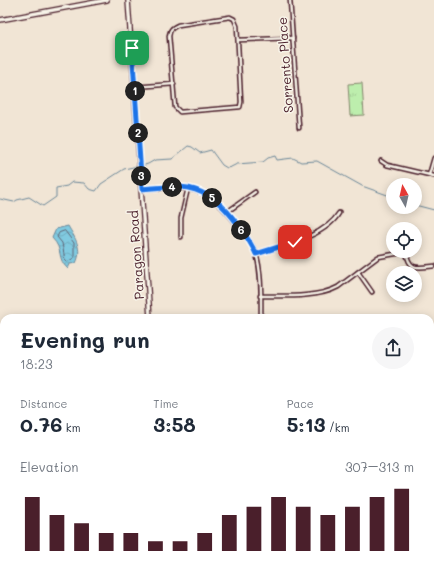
<!DOCTYPE html>
<meta charset="utf-8">
<style>
body{margin:0;font-family:Mali,sans-serif;background:#f6f6f7;color:#1f2937;height:100vh;display:flex;flex-direction:column;font-size:15px;white-space:nowrap}
*{box-sizing:border-box;margin:0}
p{font-size:13px;color:#747a83}
.icon{flex:none;width:22px;height:22px;fill:none;stroke:currentColor;stroke-width:2;stroke-linecap:round;stroke-linejoin:round}
.map{position:relative;flex:1;overflow:hidden}
.side{position:absolute;left:0px;top:314px;width:434px;height:256px;display:flex;flex-direction:column;background:#fff;border-radius:12px 12px 0 0;box-shadow:0 2px 10px #0003}
.side>*{flex:none}
.needle{width:26px;rotate:352deg}
.buttons{position:absolute;left:386px;top:178px;display:grid;gap:8px}
.buttons a{display:grid;place-items:center;width:36px;height:36px;border-radius:50%;background:#fff;box-shadow:0 2px 10px #0003;font-size:20px}
.pin{position:absolute;display:grid;place-items:center;width:34px;height:34px;color:#fff;margin:-17px;border-radius:8px;box-shadow:0 2px 6px #0006}
.km{position:absolute;width:20px;height:20px;margin:-10px;border-radius:50%;background:#222;color:#fff;font-size:11px;line-height:20px;text-align:center}
.round{display:grid;place-items:center;flex:none;width:42px;height:42px;border-radius:21px;background:#f6f6f7}
.overview{display:flex;align-items:center;justify-content:space-between;height:68px;padding:0 20px}
h1{font-size:22px;font-weight:800;line-height:30px}
.metrics{display:grid;grid-template-columns:repeat(3,1fr);gap:6px;height:68px;padding:4px 20px}
.metrics div{display:grid;align-content:center}
.metrics b{font-size:20px;font-weight:800}
.metrics small{font-size:11px;font-weight:400}
.metrics p{font-size:11px}
.chart{height:112px;padding:8px 20px}
.chart p{display:flex;justify-content:space-between}
.chart svg{width:100%;height:72px;margin-top:4px;stroke:#4a1f2b;stroke-width:6}
.map>svg:first-child{display:block}
</style>
<div class="map">
<svg width="434" height="570" viewBox="0 0 434 570">
<defs>
<pattern id="park-tufts" width="24" height="20" patternUnits="userSpaceOnUse"><rect width="24" height="20" fill="#bdeead"/><path d="M3 7l-1-3M5 7V3M7 7l1-3M15 17l-1-3M17 17v-4M19 17l1-3" fill="none" stroke="#a4cc95"/></pattern>
<pattern id="water-waves" width="16" height="10" patternUnits="userSpaceOnUse"><rect width="16" height="10" fill="#80cae0"/><path d="M0 5q4-4 8 0t8 0" fill="none" stroke="#70adc0"/></pattern>
</defs>
<rect width="100%" height="100%" fill="#f1e5d5"/>
<filter id="ink" filterUnits="userSpaceOnUse"><feTurbulence type="fractalNoise" baseFrequency=".025" numOctaves="2"/><feDisplacementMap in="SourceGraphic" scale="8" xChannelSelector="R" yChannelSelector="G"/><feConvolveMatrix kernelMatrix="1 2 1 2 8 2 1 2 1" color-interpolation-filters="sRGB"/></filter>
<g filter="url(#ink)">
<path fill="url(#park-tufts)" stroke="#84866c" d="M 362,83 L 364,115 L 350,116 L 348,84 Z"/>
<path fill="url(#water-waves)" stroke="#6a8698" d="M 68,226 C 75,238 83,249 76,263 L 70,264 L 68,269 C 56,258 64,250 52,238 L 56,229 Z"/>
<g fill="none" stroke-linecap="round" stroke-linejoin="round">
<path stroke="#606373" stroke-width="1" d="M 65,231 L 74,243 L 74,258 L 67,262 L 65,260 L 62,243 L 57,237 L 59,233 Z"/>
<g stroke="#6a8698" stroke-width="1">
<path d="M 141,166 L 148,164 L 155,160 L 172,159 L 188,146 L 192,147 L 200,153 L 211,150 L 222,165 L 227,168 L 231,167 L 237,164 L 263,162 L 268,158 L 275,156 L 277,160 L 293,158 L 301,162 L 317,161 L 362,186 L 393,197"/>
<path d="M 0,199 L 14,202 L 17,200 L 29,197 L 43,206 L 56,197 L 56,188 L 67,186 L 72,182 L 84,183 L 89,189 L 96,191 L 101,184 L 124,169 L 138,166"/>
<path d="M 415,205 L 434,210"/>
</g>
<g stroke="#4a1f2b" stroke-width="5.5">
<g id="minor">
<path d="M 290,0 L 299,128"/>
<path d="M 230,17 L 234,19 L 237,26 L 241,102 L 240,107 L 180,112 L 175,107 L 169,36 C 170,29 172,28 178,25 Z"/>
<path d="M 238,40 L 293,38"/>
<path d="M 135,87 L 174,84"/>
<path d="M 381,161 L 387,165 L 434,176"/>
<path d="M 429,175 L 434,158"/>
<path d="M 142,189 C 190,186 207,185 238,226 C 244,234 253,243 256,254 C 262,271 261,300 261,318"/>
<path d="M 227,212 L 255,192"/>
<path d="M 181,237 L 181,218 L 188,188"/>
<path d="M 406,251 C 409,271 417,268 434,266"/>
<path d="M 257,254 C 281,246 325,237 339,213"/>
<path d="M 358,272 L 372,292"/>
<path d="M 260,296 C 283,296 318,298 338,287 L 378,257 L 406,252"/>
<path d="M 430,352 L 434,352"/>
<path d="M 430,400 L 434,395"/>
<path d="M 0,416 L 4,419"/>
<path d="M 430,464 L 434,461"/>
<path d="M 186,566 L 192,570"/>
<path d="M 277,566 L 278,570"/>
<path d="M 340,566 L 345,570"/>
<path d="M 404,566 L 405,570"/>
<path d="M 153,570 L 155,566"/>
</g>
</g>
<g stroke="#4a1f2b" stroke-width="6">
<g id="tertiary">
<path d="M 128,0 L 150,318"/>
<path d="M 0,20 L 107,0"/>
<path d="M 117,566 L 117,570"/>
</g>
</g>
<use href="#minor" stroke="#f7f3e8" stroke-width="2.5"/>
<use href="#tertiary" stroke="#f7f3e8" stroke-width="3.5"/>
</g>
</g>
<g fill="none" stroke-linecap="round" stroke-linejoin="round" filter="url(#ink)">
<g stroke="#fff" stroke-width="8">
<path id="route" d="M 132,48 L 142,189 C 157,188 173,185 188,188 C 198,190 208,195 216,201 C 229,210 250,240 256,254 L 295,242"/>
</g>
<use href="#route" stroke="#1a73e8" stroke-width="5"/>
</g>
<g text-anchor="middle" stroke-width="3" stroke-linejoin="round" paint-order="stroke">
<g font-size="13" fill="#4a1f2b" stroke="#f7f3e8">
<text transform="translate(285 65) rotate(-94)" y="5">Sorrento Place</text>
<text transform="translate(136 255) rotate(-94)" y="5">Paragon Road</text>
</g>
</g>
</svg>
<div class="buttons">
<a><svg class="needle" viewBox="-14 -14 28 28"><path d="M0-13l5 13h-10z" fill="#e53935"/><path d="M0 13l5-13h-10z" fill="#747a83"/></svg></a>
<a><svg class="icon" aria-label="locate" viewBox="0 0 24 24"><circle cx="12" cy="12" r="6"/><path d="M12 2v4M12 18v4M2 12h4M18 12h4"/></svg></a>
<a><svg class="icon" aria-label="layers" viewBox="0 0 24 24"><path d="M12 4l9 5-9 5-9-5zM3 14l9 5 9-5"/></svg></a>
</div>
<div class="pin" style="left:132px;top:48px;background:#1e9e55"><svg class="icon" aria-label="arrive" viewBox="0 0 24 24"><path d="M6 21V4h12l-3 4 3 4H6"/></svg></div>
<div class="pin" style="left:295px;top:242px;background:#d93025"><svg class="icon" aria-label="check" viewBox="0 0 24 24"><path d="M5 12l5 5 9-10"/></svg></div>
<b class="km" style="left:135px;top:91px">1</b>
<b class="km" style="left:138px;top:133px">2</b>
<b class="km" style="left:141px;top:176px">3</b>
<b class="km" style="left:172px;top:187px">4</b>
<b class="km" style="left:212px;top:198px">5</b>
<b class="km" style="left:241px;top:230px">6</b>
<section class="side">
<div class="overview"><div><h1>Evening run</h1><p>18:23</p></div><a class="round"><svg class="icon" aria-label="share" viewBox="0 0 24 24"><path d="M12 15V3M7 8l5-5 5 5M5 13v7h14v-7"/></svg></a></div>
<div class="metrics">
<div><p>Distance</p><b>0.76<small> km</small></b></div>
<div><p>Time</p><b>3:58</b></div>
<div><p>Pace</p><b>5:13<small> /km</small></b></div>
</div>
<div class="chart"><p><span>Elevation</span>307–313 m</p>
<svg viewBox="0 0 160 44" preserveAspectRatio="none"><path d="M5 44V11M15 44V22M25 44V27M35 44V33M45 44V33M55 44V38M65 44V38M75 44V33M85 44V22M95 44V17M105 44V11M115 44V17M125 44V22M135 44V17M145 44V11M155 44V6"/></svg>
</div>
</section>
</div>
